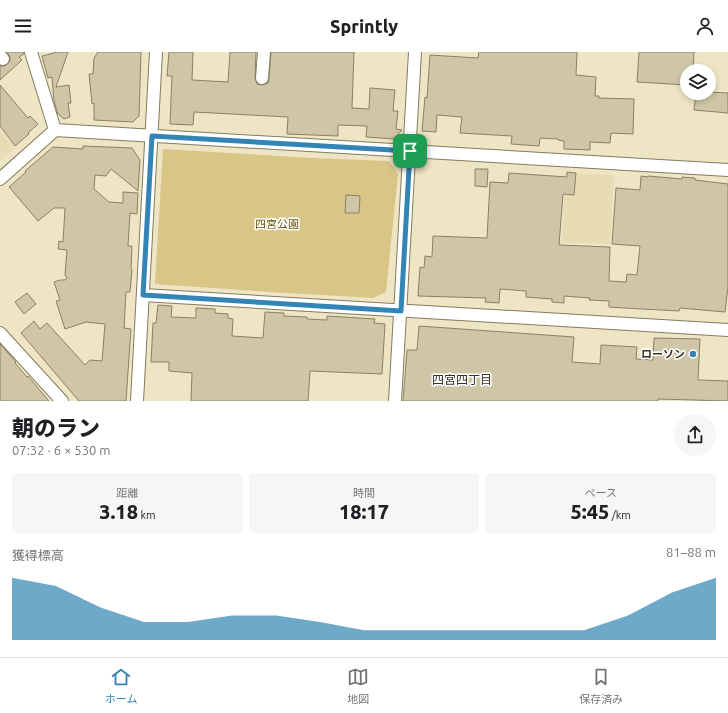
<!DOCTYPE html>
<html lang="ja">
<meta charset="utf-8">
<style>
body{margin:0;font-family:Ubuntu,"Noto Sans JP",sans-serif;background:#f6f6f6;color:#202124;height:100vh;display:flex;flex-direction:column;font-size:15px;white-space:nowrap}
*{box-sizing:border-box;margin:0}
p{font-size:13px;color:#757577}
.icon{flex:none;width:22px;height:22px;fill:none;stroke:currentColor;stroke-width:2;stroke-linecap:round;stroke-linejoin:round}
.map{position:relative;height:349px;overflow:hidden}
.details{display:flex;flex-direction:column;background:#fff;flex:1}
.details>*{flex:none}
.controls{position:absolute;left:680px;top:12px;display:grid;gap:8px}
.controls a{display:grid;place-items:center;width:36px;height:36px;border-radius:50%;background:#fff;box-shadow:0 2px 6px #0003;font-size:20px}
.pin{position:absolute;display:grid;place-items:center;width:34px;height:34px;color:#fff;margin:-17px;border-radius:8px;box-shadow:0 2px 6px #0006}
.round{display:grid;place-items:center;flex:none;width:42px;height:42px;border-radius:21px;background:#f6f6f6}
.overview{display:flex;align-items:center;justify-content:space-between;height:68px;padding:0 12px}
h1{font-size:22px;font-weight:800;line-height:30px}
.figures{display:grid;grid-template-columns:repeat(3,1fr);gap:6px;height:68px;padding:4px 12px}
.figures div{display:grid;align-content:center;border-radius:6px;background:#f6f6f6;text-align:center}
.figures b{font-size:20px;font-weight:800}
.figures small{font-size:11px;font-weight:400}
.figures p{font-size:11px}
.chart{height:112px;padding:8px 12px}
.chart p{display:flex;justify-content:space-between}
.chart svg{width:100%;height:72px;margin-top:4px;fill:#3285b5;opacity:.7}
header{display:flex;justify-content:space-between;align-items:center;height:52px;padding:0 12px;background:#fff;font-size:18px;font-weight:800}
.tab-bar{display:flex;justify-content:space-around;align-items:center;height:56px;border-top:1px solid #e0e0e0;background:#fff;font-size:11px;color:#757577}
.tab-bar a{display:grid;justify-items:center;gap:2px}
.tab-bar .active{color:#3285b5}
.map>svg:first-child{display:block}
</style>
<header><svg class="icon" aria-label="menu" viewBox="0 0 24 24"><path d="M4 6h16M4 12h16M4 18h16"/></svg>Sprintly<svg class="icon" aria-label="person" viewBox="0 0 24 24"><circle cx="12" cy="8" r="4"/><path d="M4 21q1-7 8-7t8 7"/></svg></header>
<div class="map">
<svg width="728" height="349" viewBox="0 0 728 349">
<rect width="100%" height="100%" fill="#eee5c5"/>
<g fill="#e7dcb4">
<path d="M 0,79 L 15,96 L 0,109 Z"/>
<path d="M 565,121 L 614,123 L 610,192 L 562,190 Z"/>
</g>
<path fill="#d9c686" d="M 163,97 L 313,106 L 389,109 L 398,122 L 386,240 L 373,246 L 270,240 L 155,232 Z"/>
<g fill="#cfc6a7" stroke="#8a8164">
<path d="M 7,0 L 24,0 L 24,2 L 19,5 L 22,8 L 0,28 L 0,14 L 5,14 L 10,9 L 10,5 Z"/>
<path d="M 58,0 L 68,0 L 56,35 L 69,33 L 71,51 L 68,51 L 70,65 L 64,67 L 58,62 L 54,49 L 52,25 L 48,26 L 42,4 Z"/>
<path d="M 98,0 L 141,0 L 139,64 L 133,70 L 94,68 L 94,51 L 92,52 L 89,22 L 93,22 L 94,6 Z"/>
<path d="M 169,0 L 193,0 L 192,28 L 228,30 L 230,0 L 256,0 L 255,26 L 257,32 L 262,33 L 268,31 L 269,27 L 271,0 L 354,0 L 352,56 L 369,57 L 370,36 L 395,38 L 393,59 L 398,59 L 396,77 L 402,78 L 394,87 L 366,85 L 367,74 L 338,73 L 338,84 L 287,82 L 288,65 L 194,60 L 193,73 L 170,72 L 172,24 L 167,24 Z"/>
<path d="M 479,0 L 577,0 L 576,23 L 596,25 L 595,44 L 599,44 L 599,46 L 634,47 L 633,82 L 611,81 L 610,91 L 590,90 L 590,98 L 564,97 L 564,89 L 558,88 L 558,87 L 540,86 L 539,94 L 511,92 L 512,84 L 460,81 L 462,65 L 437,63 L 436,80 L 422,79 L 425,45 L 427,46 L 430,3 L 478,6 Z"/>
<path d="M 639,0 L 694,0 L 693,19 L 687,19 L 687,33 L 637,30 Z"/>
<path d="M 0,33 L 28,66 L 30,64 L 38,72 L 28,81 L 29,82 L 15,94 L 0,74 Z"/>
<path d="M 709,40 L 728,41 L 728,61 L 694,58 L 696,41 L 709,41 Z"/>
<path d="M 83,94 L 132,96 L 140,108 L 138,139 L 111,117 L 106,124 L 95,123 L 94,137 L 109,150 L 123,151 L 123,140 L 138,141 L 137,162 L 130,161 L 128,194 L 132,194 L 131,217 L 132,218 L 130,240 L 126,240 L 124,276 L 131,277 L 126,349 L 79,349 L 21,281 L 34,269 L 40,277 L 47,271 L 85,313 L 90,308 L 102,309 L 105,272 L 86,270 L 65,277 L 56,249 L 60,248 L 54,230 L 60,228 L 65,228 L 67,226 L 65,223 L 67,198 L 58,197 L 59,189 L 63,190 L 65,156 L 54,156 L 38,169 L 9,135 L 26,120 L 25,119 L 53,95 L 83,97 Z"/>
<path d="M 475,117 L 488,117 L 487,135 L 475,134 Z"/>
<path d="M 567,120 L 576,121 L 574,143 L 563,142 L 559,193 L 610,195 L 609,229 L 626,230 L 627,222 L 637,223 L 640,194 L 612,192 L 616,136 L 640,138 L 641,124 L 648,125 L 648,124 L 682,127 L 682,125 L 695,126 L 695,128 L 728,132 L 728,235 L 725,260 L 680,256 L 679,259 L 624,256 L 609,255 L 609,249 L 589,248 L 590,246 L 564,244 L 564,251 L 552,250 L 552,247 L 526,245 L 526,239 L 500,237 L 499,251 L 485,250 L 486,246 L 418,244 L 420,215 L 424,216 L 425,204 L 432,205 L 433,184 L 487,186 L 490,130 L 508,131 L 509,121 L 567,125 Z"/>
<path d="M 346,143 L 360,144 L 359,161 L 345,161 Z"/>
<path d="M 27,241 L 36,252 L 24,262 L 15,250 Z"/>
<path d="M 158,253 L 172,254 L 171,265 L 196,266 L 196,256 L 215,257 L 215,261 L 228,262 L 228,266 L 233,267 L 232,284 L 263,286 L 265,260 L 284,261 L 284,264 L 307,265 L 307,267 L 327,268 L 327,264 L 375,267 L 374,271 L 385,272 L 382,322 L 310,319 L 308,349 L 191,349 L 192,321 L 169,319 L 169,310 L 151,310 L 153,271 L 156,271 Z"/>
<path d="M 419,274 L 574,285 L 572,310 L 600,312 L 601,293 L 637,295 L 636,307 L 653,308 L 654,286 L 700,287 L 698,328 L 728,329 L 728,349 L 658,347 L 658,349 L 403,349 L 407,298 L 417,298 Z"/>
<path d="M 0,292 L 16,310 L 15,311 L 27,325 L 28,324 L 49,349 L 0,349 Z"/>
</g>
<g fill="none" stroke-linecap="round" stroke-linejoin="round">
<g stroke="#847b5e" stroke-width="14">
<g id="minor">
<path d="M 31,0 L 55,78"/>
<path d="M 0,4 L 3,7"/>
<path d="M 262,26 L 264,0"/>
<path d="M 0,127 L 55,78 L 728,118"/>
<path d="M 143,243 L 728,278"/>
<path d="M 0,281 L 62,349"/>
<path d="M 137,349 L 156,0"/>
<path d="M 395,349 L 415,0"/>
</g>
</g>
<use href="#minor" stroke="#fff" stroke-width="12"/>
</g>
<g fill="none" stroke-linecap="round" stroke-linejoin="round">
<g stroke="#fff" stroke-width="8">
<path id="route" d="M 152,84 L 410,99 L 401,259 L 143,243 Z"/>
</g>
<use href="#route" stroke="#3285b5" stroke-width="5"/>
</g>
<circle fill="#3285b5" stroke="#fff" stroke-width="1.5" cx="693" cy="302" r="4"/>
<g text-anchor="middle" stroke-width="3" stroke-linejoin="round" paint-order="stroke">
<g font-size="11" fill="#67550c" stroke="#fff">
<text x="277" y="176">四宮公園</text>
</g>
<g font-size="11" font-weight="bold" fill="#373327" stroke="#fff" text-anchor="end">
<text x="685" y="306">ローソン</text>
</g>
<g font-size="12" fill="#373327" stroke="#fff">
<text x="462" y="332">四宮四丁目</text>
</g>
</g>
</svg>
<div class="controls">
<a><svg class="icon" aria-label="layers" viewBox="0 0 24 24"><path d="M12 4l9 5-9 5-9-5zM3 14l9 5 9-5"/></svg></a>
</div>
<div class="pin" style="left:410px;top:99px;background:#1e9e55"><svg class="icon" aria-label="arrive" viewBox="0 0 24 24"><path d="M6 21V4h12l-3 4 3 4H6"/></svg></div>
</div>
<section class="details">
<div class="overview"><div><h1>朝のラン</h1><p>07:32 · 6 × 530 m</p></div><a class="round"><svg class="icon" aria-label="share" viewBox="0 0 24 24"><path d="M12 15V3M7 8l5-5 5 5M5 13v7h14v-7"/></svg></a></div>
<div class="figures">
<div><p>距離</p><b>3.18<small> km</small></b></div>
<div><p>時間</p><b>18:17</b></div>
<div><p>ペース</p><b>5:45<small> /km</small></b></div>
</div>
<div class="chart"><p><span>獲得標高</span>81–88 m</p>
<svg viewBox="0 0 160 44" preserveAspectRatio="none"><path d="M0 44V6L10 11L20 24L30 33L40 33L50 29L60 29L70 33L80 38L90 38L100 38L110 38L120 38L130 38L140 29L150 15L160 6V44z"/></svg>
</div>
</section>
<nav class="tab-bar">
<a class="active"><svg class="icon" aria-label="home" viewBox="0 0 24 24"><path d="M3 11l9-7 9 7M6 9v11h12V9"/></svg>ホーム</a>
<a><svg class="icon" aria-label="map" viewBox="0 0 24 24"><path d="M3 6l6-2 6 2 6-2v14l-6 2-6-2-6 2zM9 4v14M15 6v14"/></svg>地図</a>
<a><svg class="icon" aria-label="saved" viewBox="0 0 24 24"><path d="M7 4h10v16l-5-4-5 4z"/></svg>保存済み</a>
</nav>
